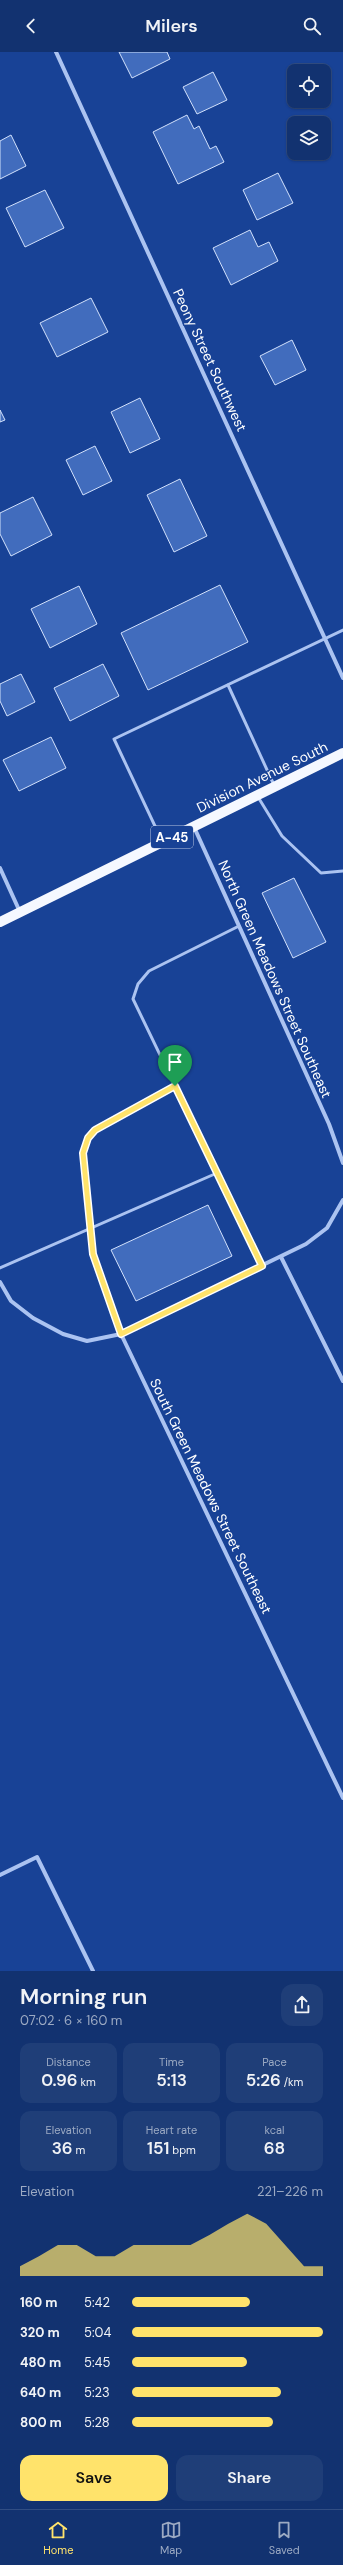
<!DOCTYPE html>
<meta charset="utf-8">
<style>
body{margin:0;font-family:"DM Sans",sans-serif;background:#1f3e78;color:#f1f3f6;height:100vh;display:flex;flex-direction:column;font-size:15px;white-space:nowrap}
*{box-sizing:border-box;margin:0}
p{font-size:13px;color:#9caac3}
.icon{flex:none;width:22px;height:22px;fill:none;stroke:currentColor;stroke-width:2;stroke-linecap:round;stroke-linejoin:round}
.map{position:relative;height:1919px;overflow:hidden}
.sheet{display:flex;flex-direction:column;background:#123270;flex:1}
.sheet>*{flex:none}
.controls{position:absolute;left:287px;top:12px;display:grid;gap:8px}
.controls a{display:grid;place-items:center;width:44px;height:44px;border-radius:8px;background:#123270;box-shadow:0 1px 3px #0004,0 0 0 1px #314d83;font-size:20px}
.pin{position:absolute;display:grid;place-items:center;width:34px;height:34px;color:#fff;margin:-41px -17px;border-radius:50% 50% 50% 0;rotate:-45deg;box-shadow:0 0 4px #0007}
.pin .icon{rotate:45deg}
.round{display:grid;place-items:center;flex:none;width:42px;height:42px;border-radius:12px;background:#1f3e78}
.summary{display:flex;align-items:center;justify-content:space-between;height:68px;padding:0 20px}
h1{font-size:22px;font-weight:600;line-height:30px}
.figures{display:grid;grid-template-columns:repeat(3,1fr);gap:6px;height:68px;padding:4px 20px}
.figures div{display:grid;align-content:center;border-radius:10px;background:#1f3e78;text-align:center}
.figures b{font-size:17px;font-weight:600}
.figures small{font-size:11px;font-weight:400}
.figures p{font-size:11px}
.chart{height:112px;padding:8px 20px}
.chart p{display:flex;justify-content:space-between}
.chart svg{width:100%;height:72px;margin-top:4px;fill:#ffe36b;opacity:.7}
.action{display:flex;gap:8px;margin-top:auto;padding:8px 20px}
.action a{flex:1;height:46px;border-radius:12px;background:#ffe36b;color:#111;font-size:16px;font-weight:600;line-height:46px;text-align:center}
.action a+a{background:#1f3e78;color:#f1f3f6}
ul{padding:0 20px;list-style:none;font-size:13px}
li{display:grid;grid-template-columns:64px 48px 1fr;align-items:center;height:30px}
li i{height:10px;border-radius:5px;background:#ffe36b}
header{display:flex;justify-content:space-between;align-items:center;height:52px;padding:0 20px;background:#123270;font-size:18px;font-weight:600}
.dock{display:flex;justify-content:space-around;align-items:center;height:56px;border-top:1px solid #314d83;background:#123270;font-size:11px;color:#9caac3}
.dock a{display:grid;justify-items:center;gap:2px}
.dock .selected{color:#ffe36b}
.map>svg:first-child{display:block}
</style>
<header><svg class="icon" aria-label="back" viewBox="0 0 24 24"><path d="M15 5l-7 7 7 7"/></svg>Milers<svg class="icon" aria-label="search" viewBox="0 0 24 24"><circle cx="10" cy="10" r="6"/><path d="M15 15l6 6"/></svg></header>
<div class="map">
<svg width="343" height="1919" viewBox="0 0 343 1919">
<rect width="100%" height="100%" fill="#184296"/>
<g fill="#416cbd" stroke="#d2e1fc">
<path d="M 119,0 L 167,0 L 170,7 L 132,26 Z"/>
<path d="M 213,20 L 227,48 L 197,62 L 183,35 Z"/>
<path d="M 187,63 L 194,77 L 199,74 L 210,97 L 216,94 L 224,110 L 178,132 L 153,80 Z"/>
<path d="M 11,83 L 26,114 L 0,127 L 0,89 Z"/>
<path d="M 278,121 L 293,151 L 257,168 L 243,138 Z"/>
<path d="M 45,138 L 64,176 L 25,195 L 6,156 Z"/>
<path d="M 250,178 L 258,195 L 269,190 L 278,209 L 231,233 L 213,196 Z"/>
<path d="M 91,246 L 108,280 L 57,305 L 40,271 Z"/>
<path d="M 292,288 L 306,318 L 275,333 L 260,304 Z"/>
<path d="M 140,346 L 160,387 L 130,401 L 111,360 Z"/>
<path d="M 0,358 L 5,368 L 0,370 Z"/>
<path d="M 95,394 L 112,429 L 83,443 L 66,408 Z"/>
<path d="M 180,427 L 207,484 L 174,500 L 147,443 Z"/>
<path d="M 33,445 L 52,483 L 11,504 L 0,482 L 0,461 Z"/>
<path d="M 220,533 L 248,590 L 148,638 L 121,581 Z"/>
<path d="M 79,534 L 97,572 L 50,596 L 31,557 Z"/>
<path d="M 103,612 L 119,644 L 70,669 L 54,636 Z"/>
<path d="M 21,622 L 35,650 L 7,664 L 0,649 L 0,632 Z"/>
<path d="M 51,685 L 66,716 L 19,739 L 3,708 Z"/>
<path d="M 294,826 L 326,890 L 293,906 L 262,841 Z"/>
<path d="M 208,1153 L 232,1204 L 136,1249 L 111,1198 Z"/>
</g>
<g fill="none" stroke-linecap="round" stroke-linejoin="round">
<g stroke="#abc3f1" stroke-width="3">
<path d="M 228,633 L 274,733"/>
<path d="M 258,745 L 282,784 L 321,821 L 343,819"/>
<path d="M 162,789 L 114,687 L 343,578"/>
<path d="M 239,874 L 149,919 L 138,932 L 133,947 L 262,1214"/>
<path d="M 0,1216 L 217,1121"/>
<path d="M 121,1282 L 93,1202 L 83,1101 L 88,1086 L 95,1078 L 175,1034"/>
</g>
<g stroke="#abc3f1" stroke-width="4">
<path d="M 56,0 L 343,626"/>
<path d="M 194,775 L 329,1072 L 343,1111"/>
<path d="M 0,816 L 20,860"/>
<path d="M 281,1205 L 343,1329"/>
<path d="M 0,1230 L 11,1249 L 33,1266 L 63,1282 L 87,1289 L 121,1282 L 306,1192 L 327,1176 L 343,1148"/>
<path d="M 121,1282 L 343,1746"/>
<path d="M 0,1823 L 37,1805 L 93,1919"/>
</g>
<path stroke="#f5f8ff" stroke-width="10" d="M 0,870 L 343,701"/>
</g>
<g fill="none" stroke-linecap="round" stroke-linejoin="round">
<g stroke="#fff" stroke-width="8">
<path id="route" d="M 175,1034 L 262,1214 L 121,1282 L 93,1202 L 83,1101 L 88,1086 L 95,1078 Z"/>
</g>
<use href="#route" stroke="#ffe36b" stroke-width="5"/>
</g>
<g text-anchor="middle" stroke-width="3" stroke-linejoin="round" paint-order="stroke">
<rect fill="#184296" stroke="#bac6e0" stroke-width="1" x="151" y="774" width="42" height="22" rx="3"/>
<g font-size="13" font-weight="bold" fill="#fff">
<text x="172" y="790">A-45</text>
</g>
<g font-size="14" fill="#fff" stroke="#184296">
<text transform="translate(210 308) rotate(65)" y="5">Peony Street Southwest</text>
<text transform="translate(262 725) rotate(-26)" y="5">Division Avenue South</text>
<text transform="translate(275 927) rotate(66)" y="5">North Green Meadows Street Southeast</text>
<text transform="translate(211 1444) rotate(64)" y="5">South Green Meadows Street Southeast</text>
</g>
</g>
</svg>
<div class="controls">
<a><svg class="icon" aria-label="locate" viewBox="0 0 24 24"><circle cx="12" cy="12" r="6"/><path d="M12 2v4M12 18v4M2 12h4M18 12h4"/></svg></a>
<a><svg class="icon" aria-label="layers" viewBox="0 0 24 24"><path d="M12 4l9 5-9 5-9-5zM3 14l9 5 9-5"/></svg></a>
</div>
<div class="pin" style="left:175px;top:1034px;background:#1e9e55"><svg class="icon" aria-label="arrive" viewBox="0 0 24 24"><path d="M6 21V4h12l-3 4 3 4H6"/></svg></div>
</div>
<section class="sheet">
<div class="summary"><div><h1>Morning run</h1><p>07:02 · 6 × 160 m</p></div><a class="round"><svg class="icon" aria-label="share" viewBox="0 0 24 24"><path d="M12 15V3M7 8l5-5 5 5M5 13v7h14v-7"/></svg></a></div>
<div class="figures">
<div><p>Distance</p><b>0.96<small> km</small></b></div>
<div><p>Time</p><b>5:13</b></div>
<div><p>Pace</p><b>5:26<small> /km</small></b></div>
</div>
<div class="figures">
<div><p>Elevation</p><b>36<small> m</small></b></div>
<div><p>Heart rate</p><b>151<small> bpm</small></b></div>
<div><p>kcal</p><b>68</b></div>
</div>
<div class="chart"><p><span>Elevation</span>221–226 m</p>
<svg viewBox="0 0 160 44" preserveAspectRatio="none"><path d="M0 44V38L10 32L20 25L30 25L40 32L50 32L60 25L70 25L80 25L90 25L100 19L110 12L120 6L130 12L140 25L150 38L160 38V44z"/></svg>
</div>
<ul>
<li><b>160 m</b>5:42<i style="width:62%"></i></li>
<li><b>320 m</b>5:04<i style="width:100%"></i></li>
<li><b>480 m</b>5:45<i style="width:60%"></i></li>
<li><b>640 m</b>5:23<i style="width:78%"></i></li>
<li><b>800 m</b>5:28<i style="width:74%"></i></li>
</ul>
<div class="action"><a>Save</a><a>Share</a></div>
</section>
<nav class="dock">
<a class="selected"><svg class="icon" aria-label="home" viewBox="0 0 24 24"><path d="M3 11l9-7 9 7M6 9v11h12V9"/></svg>Home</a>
<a><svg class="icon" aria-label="map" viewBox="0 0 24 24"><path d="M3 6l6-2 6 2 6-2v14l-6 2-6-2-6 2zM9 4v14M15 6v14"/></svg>Map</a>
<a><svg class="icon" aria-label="saved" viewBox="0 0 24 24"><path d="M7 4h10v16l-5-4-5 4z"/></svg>Saved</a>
</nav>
